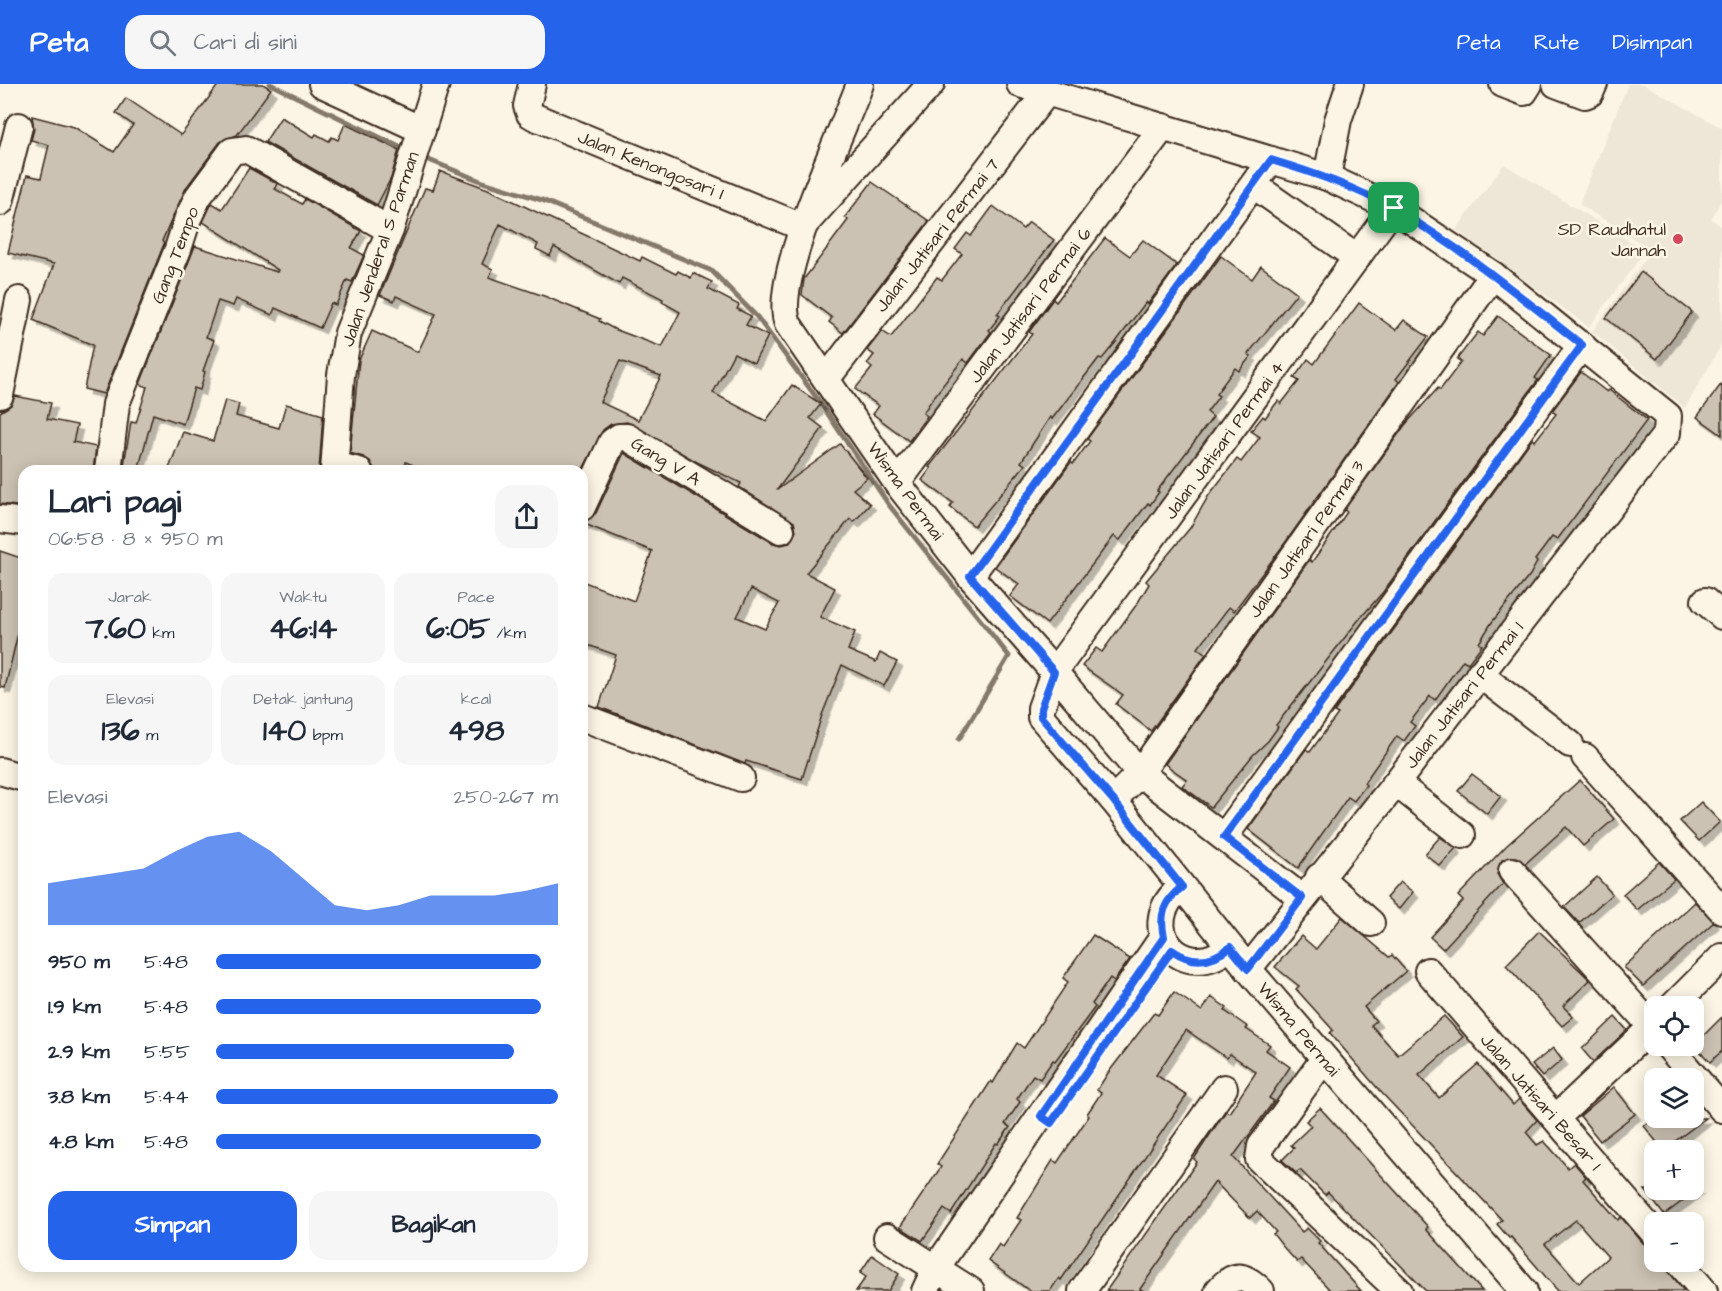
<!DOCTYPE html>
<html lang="id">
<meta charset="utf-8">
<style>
body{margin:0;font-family:"Architects Daughter",sans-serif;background:#f6f6f7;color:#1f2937;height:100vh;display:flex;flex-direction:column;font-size:22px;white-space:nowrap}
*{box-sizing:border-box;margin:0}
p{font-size:20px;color:#747a83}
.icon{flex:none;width:33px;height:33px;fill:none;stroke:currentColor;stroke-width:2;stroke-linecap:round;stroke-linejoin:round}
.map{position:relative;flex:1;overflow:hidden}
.side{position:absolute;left:18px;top:381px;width:570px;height:807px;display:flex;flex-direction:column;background:#fff;border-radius:18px;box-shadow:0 3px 15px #0003}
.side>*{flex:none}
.controls{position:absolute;left:1644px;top:912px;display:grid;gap:12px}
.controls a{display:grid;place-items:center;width:60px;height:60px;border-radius:12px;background:#fff;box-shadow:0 3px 15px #0003;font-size:30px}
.pin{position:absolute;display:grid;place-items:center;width:51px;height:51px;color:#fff;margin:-26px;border-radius:12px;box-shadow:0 3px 9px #0006}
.round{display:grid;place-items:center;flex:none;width:63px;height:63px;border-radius:18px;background:#f6f6f7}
.overview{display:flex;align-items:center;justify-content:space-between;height:102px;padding:0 30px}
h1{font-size:33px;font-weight:700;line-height:45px}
.metrics{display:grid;grid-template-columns:repeat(3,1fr);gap:9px;height:102px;padding:6px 30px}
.metrics div{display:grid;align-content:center;border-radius:15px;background:#f6f6f7;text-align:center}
.metrics b{font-size:30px;font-weight:700}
.metrics small{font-size:16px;font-weight:400}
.metrics p{font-size:16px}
.chart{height:168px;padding:12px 30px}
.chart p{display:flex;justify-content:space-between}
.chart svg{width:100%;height:108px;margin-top:6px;fill:#2563eb;opacity:.7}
.button{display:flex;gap:12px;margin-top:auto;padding:12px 30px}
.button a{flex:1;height:69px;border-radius:18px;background:#2563eb;color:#fff;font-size:24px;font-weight:700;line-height:69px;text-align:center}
.button a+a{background:#f6f6f7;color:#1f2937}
ul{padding:0 30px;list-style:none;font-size:20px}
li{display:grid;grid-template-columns:96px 72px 1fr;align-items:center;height:45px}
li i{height:15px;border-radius:8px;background:#2563eb}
header{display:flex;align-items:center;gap:36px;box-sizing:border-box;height:84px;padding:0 30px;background:#2563eb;color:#fff}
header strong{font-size:28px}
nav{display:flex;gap:33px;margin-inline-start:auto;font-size:21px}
.search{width:420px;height:54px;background:#f6f6f7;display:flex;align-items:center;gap:15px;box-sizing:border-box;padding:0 21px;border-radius:18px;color:#747a83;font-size:22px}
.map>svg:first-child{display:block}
</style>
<header>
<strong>Peta</strong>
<div class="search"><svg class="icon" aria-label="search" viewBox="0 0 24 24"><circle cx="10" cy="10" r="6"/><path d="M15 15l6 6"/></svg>Cari di sini</div>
<nav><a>Peta</a><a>Rute</a><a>Disimpan</a></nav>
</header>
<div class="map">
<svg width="1722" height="1207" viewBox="0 0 1722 1207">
<defs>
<filter id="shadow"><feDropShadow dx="5.5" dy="5.5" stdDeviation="0" flood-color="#0004"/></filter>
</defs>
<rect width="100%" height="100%" fill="#fcf5e5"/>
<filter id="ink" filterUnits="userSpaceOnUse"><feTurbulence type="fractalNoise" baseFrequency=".0167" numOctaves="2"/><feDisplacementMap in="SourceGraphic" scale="12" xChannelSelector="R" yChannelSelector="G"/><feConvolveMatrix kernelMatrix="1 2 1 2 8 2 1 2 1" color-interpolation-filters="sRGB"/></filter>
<g filter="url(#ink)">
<g fill="#eee6d6">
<path d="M 1628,0 L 1643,0 L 1722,44 L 1722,115 L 1711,135 L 1722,143 L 1722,260 L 1685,324 L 1592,247 L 1652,166 L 1579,120 Z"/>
<path d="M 1504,80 L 1645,167 L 1589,243 L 1456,146 Z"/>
</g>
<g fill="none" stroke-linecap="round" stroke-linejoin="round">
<g stroke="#85796b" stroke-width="5">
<path d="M 270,0 L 408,67"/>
<path d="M 419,72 L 483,98 L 542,116 L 712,187 L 757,233 L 822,321 L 889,421 L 1009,572 L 959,655"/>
</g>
</g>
<g fill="#ccc2b3" stroke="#3b2a1e" stroke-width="1.5" fill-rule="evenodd" filter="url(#shadow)">
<path d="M 219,0 L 263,0 L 271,5 L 237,51 L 220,58 L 186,104 L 162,157 L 164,160 L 104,310 L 84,305 L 93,261 L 33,236 L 54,180 L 8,169 L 27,91 L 41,94 L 49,61 L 31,56 L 34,45 L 32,32 L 74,43 L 114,68 L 133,41 L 116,29 L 126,14 L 181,51 Z"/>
<path d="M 281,33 L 314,53 L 316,50 L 329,57 L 332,53 L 338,56 L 345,40 L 399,66 L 391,94 L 377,121 L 265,58 Z"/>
<path d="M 249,84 L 278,100 L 275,105 L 302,120 L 305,115 L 361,147 L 351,164 L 364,171 L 352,198 L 347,196 L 336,221 L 331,219 L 320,244 L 275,224 L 272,231 L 236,215 L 233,222 L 218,217 L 206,253 L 214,256 L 203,287 L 205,288 L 200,306 L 194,304 L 183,340 L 153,330 L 138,387 L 123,387 L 131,338 L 136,339 L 147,303 L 140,300 L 195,162 L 277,188 L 278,186 L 203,138 L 212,119 L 222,125 Z"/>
<path d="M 440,87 L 488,105 L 640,177 L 642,173 L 676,190 L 678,187 L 691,194 L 693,189 L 712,198 L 708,205 L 739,221 L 737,225 L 751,232 L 746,241 L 768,252 L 754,279 L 734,269 L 713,309 L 766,337 L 792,301 L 821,320 L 810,334 L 823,344 L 777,406 L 840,360 L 867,394 L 853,405 L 870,420 L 854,438 L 850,435 L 806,489 L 835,504 L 820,533 L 855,548 L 848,566 L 876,578 L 880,569 L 897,578 L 884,602 L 842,581 L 822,631 L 802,695 L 746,677 L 745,680 L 599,623 L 616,571 L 582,559 L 582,497 L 634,517 L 652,467 L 582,439 L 596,429 L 624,369 L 773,459 L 781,461 L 789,459 L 796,447 L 794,438 L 739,403 L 741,399 L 697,378 L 627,338 L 611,340 L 603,346 L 582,387 L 427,387 L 406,378 L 404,387 L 382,387 L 374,385 L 370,377 L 363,373 L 350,369 L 359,276 L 372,247 L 418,268 L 436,230 L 396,212 L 394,217 L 380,211 L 425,104 L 433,106 ZM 500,140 L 538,160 L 536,165 L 550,172 L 554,163 L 619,200 L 622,194 L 663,215 L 662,218 L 680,228 L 662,263 L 614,245 L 599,237 L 600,235 L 544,212 L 489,193 L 493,185 L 482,180 ZM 620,277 L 661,292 L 638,336 L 600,318 ZM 751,505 L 779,519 L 765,545 L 737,533 Z"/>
<path d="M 872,98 L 929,137 L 843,249 L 829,238 L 832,234 L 802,211 L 804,195 L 848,136 L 845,133 Z"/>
<path d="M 993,122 L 1023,145 L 1029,138 L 1054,156 L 997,230 L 1000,232 L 989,246 L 991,248 L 968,279 L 963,275 L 933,314 L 923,329 L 927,332 L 909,357 L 873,330 L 879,322 L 855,305 L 872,284 L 867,280 L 874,271 L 867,266 L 882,247 L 891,253 L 937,193 L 942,196 L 962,170 L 955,165 L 967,149 L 971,152 Z"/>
<path d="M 1105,154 L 1130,172 L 1143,156 L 1177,181 L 1148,220 L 1146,218 L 1116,258 L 1102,275 L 1099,274 L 1052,335 L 1050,333 L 1021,378 L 1025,381 L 974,442 L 950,423 L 953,419 L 922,396 L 931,384 L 929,383 L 1032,250 L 1029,248 L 1053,215 L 1056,218 Z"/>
<path d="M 1221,172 L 1252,195 L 1261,182 L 1297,209 L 1248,270 L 1251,272 L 1239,287 L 1235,284 L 1216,310 L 1219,312 L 1207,328 L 1213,333 L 1157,407 L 1159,408 L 1150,421 L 1148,419 L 1120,456 L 1114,452 L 1047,540 L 1010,512 L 1019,500 L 995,483 L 1071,378 L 1073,380 L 1090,357 L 1087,355 Z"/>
<path d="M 1641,188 L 1692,228 L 1657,275 L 1606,234 Z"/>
<path d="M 1359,219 L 1396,246 L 1404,236 L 1428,253 L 1396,295 L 1399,298 L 1285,459 L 1234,527 L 1229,523 L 1198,564 L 1206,570 L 1151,647 L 1116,620 L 1123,611 L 1082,582 L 1096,564 L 1102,568 L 1137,520 L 1149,500 L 1146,497 L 1190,444 L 1209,411 L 1237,375 L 1241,378 L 1260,353 L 1251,347 L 1263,332 L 1265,334 L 1278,317 L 1281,320 L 1299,297 L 1294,294 L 1308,275 L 1314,280 Z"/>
<path d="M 1498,232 L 1551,271 L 1535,294 L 1538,296 L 1383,508 L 1357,538 L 1276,641 L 1278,643 L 1268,657 L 1253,671 L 1211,723 L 1182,702 L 1187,696 L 1165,680 L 1307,479 L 1310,476 L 1312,478 L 1336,444 L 1347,428 L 1344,426 L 1405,341 L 1438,304 L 1440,306 L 1461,278 L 1457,275 L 1478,248 L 1483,252 Z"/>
<path d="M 1581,288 L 1607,308 L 1609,306 L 1647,336 L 1557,456 L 1552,453 L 1535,476 L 1537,478 L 1530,491 L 1492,538 L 1479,559 L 1482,561 L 1468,579 L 1463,576 L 1435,616 L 1430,612 L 1410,638 L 1415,642 L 1404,657 L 1397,652 L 1364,699 L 1366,701 L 1354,717 L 1348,713 L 1298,784 L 1248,745 L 1306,665 L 1310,668 L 1338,630 L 1334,628 L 1532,355 L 1535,357 L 1556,330 L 1552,327 Z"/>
<path d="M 1722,299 L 1722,351 L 1697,333 Z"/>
<path d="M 15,312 L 51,319 L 47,335 L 77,341 L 73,358 L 96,363 L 93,387 L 24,387 L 24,423 L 0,420 L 0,328 L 11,321 Z"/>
<path d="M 225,316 L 239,320 L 236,332 L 279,344 L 286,320 L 323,331 L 319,387 L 168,387 L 183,348 L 213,357 Z"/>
<path d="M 0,467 L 24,475 L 24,524 L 5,604 L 0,603 Z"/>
<path d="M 1472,690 L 1501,712 L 1487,730 L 1458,707 Z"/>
<path d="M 1580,696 L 1614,735 L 1583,762 L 1566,743 L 1525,780 L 1516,773 L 1502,776 L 1497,790 L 1503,800 L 1443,865 L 1430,853 L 1463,817 L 1458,812 L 1506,762 Z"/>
<path d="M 1701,718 L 1720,738 L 1699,757 L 1680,737 Z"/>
<path d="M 1440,753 L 1456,764 L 1440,782 L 1425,770 Z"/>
<path d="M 1659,778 L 1674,795 L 1637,826 L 1623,810 Z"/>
<path d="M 1597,793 L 1612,810 L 1579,839 L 1564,823 Z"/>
<path d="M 1400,798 L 1413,808 L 1399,825 L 1386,814 Z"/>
<path d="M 1695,818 L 1714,838 L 1643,902 L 1624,883 Z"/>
<path d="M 1342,833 L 1389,873 L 1392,871 L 1406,887 L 1364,923 L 1376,937 L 1371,941 L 1398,971 L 1444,932 L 1463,953 L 1419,991 L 1439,1014 L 1478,980 L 1513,1021 L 1519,1015 L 1537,1036 L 1526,1048 L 1537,1061 L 1544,1057 L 1568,1084 L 1574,1079 L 1586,1093 L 1583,1096 L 1618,1136 L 1621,1133 L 1643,1159 L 1654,1166 L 1654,1178 L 1662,1178 L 1684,1207 L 1558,1207 L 1511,1153 L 1509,1154 L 1497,1140 L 1502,1136 L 1379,1006 L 1330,949 L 1333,946 L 1296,905 L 1299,902 L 1275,883 L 1301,852 L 1316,865 ZM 1576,1136 L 1608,1173 L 1579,1199 L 1545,1160 Z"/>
<path d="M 1539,847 L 1590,896 L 1563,922 L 1573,933 L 1562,942 L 1506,881 Z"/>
<path d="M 1093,851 L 1130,875 L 1114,897 L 1110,894 L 1092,920 L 1095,923 L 1055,977 L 1053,976 L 1040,995 L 1033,991 L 1017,1015 L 1020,1018 L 1005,1040 L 1010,1043 L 998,1060 L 996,1059 L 951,1130 L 944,1125 L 922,1157 L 900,1143 L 941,1083 L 937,1080 L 991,997 L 993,999 L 1017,959 L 1024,964 L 1068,898 L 1063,894 Z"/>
<path d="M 1174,908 L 1202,927 L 1211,913 L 1227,924 L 1225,927 L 1248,943 L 1246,945 L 1270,961 L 1266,966 L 1290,983 L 1269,1014 L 1274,1017 L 1233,1073 L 1302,1148 L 1307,1144 L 1320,1157 L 1318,1159 L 1361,1207 L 1331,1207 L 1301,1175 L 1297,1178 L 1285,1165 L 1273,1150 L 1276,1148 L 1257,1127 L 1250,1134 L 1215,1098 L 1140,1205 L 1144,1207 L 1106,1207 L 1197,1078 L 1194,1075 L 1211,1049 L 1226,1027 L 1229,1029 L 1256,988 L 1230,970 L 1227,974 L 1186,946 L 1156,991 L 1187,1011 L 1061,1196 L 1059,1194 L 1050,1207 L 1030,1207 L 988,1177 L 999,1160 L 1003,1163 L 1021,1136 L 1017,1134 L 1053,1076 L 1057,1079 L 1089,1032 L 1087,1030 L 1101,1009 L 1097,1006 L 1108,989 L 1154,929 L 1158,931 Z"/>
<path d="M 1615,933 L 1627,946 L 1593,978 L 1582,965 Z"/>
<path d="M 1722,933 L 1722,967 L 1710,978 L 1694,961 Z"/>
<path d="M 1553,964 L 1562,976 L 1542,993 L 1532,981 Z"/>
<path d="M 1614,1003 L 1635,1030 L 1600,1057 L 1580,1032 Z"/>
<path d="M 1320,1024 L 1428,1143 L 1426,1145 L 1482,1207 L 1426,1207 L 1328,1108 L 1325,1111 L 1300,1086 L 1296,1089 L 1282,1076 L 1294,1064 L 1291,1061 L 1311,1042 L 1306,1037 Z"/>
<path d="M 1656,1034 L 1706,1034 L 1663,1066 L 1644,1042 Z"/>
<path d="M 1645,1106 L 1697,1106 L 1664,1131 Z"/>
<path d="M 872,1171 L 899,1190 L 888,1207 L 856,1207 L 866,1193 L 860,1189 Z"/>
</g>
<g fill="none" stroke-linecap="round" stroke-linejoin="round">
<g stroke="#3b2a1e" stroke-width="30">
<g id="minor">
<path d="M 322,0 L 422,46"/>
<path d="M 532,0 L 527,22 L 530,30 L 535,33 L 802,143 L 931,0"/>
<path d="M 860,0 C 843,47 770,198 788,240 L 897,399 L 970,492 L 1054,588 L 1041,624 L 1041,633 L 1113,716 L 1248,885 L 1524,1207"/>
<path d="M 1020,0 L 1327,93 L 1393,124 L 1493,191 L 1668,332 L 1667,349 L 1396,699 L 1248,885"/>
<path d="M 1503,0 L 1524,8 L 1529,0"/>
<path d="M 1556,0 L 1585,11 L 1590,9 L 1594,0"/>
<path d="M 1327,93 L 1338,36 L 1350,0"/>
<path d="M 1255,102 L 1357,174"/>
<path d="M 0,118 L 19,42"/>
<path d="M 827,294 L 1047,8"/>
<path d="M 0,311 L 19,216"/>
<path d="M 335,381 L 359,387"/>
<path d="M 108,387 L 116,320 L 178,165 L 188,134 L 198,113 L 232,67 L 246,65 L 390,146"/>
<path d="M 334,387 L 341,291 L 348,249 L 390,146 L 436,0"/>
<path d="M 897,399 L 1163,43"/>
<path d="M 582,423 L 612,358 L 619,353 L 627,353 L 781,446"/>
<path d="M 0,435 L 24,438"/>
<path d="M 970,492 L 1271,76"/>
<path d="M 1705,517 L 1722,532"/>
<path d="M 1479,590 L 1570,660"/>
<path d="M 582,633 L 741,694"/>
<path d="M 1585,673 L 1722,826"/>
<path d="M 0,687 L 24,694"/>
<path d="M 1396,699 L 1462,751"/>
<path d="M 1113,716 L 1140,689 L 1493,191"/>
<path d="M 1224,753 L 1582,261"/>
<path d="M 1512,787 L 1654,945"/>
<path d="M 1319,793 L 1371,839"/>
<path d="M 1182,803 C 1132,841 1183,903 1229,863"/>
<path d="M 1302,814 L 1140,689 L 1054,588 L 1393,124"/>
<path d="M 1428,887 L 1654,1149"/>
<path d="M 1673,922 L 1722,873"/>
<path d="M 1668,962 L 1722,1025"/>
<path d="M 1324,975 L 1261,1062 L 1259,1075 L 1399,1207"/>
<path d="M 1556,1034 L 1654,941"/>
<path d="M 887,1153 L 971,1207"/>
<path d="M 1679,1178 L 1704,1207"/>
<path d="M 925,1207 L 936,1184 L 1163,853"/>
<path d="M 1082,1207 L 1224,1004"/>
<path d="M 1218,1207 C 1234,1188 1244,1190 1261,1207"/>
</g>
</g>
<use href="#minor" stroke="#fcf5e5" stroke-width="26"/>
</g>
</g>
<g fill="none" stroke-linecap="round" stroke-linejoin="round" filter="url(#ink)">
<g stroke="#fff" stroke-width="12">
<path id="route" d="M 1271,76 C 1314,89 1355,103 1394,125 C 1461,163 1521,213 1582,261 L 1224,753 L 1302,814 L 1248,885 L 1230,863 C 1211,879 1192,880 1172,866 L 1051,1039 L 1041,1032 L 1164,853 C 1159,831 1164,817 1182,803 L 1113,716 L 1041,633 L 1041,624 L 1054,588 L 970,492 Z"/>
</g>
<use href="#route" stroke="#2563eb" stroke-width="8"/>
</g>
<circle fill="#d1495b" stroke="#fcf5e5" stroke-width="2" cx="1678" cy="155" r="6"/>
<g text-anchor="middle" stroke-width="5" stroke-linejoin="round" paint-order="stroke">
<g font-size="18" fill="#3b2a1e" stroke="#fcf5e5">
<text transform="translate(651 81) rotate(22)" y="6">Jalan Kenongosari I</text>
<text transform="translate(937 151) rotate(-52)" y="6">Jalan Jatisari Permai 7</text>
<text transform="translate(380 165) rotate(-71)" y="6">Jalan Jenderal S Parman</text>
<text transform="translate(175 171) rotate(-69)" y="6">Gang Tempo</text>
<text transform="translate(1030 221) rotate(-53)" y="6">Jalan Jatisari Permai 6</text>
<text transform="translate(1224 356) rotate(-54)" y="6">Jalan Jatisari Permai 4</text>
<text transform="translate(666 377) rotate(31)" y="6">Gang V A</text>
<text transform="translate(906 407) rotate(54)" y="6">Wisma Permai</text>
<text transform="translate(1306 455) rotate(-55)" y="6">Jalan Jatisari Permai 3</text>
<text transform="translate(1464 611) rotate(-52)" y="6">Jalan Jatisari Permai 1</text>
<text transform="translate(1299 945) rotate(50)" y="6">Wisma Permai</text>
<text transform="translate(1541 1018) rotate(49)" y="6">Jalan Jatisari Besar 1</text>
</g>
<g font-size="18" fill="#3b2a1e" stroke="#fcf5e5" text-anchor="end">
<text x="1666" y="151">SD Raudhatul<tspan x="1666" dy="21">Jannah</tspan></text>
</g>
</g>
</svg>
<div class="controls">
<a><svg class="icon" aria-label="locate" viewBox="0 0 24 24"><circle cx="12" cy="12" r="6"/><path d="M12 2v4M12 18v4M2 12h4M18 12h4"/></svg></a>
<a><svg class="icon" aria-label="layers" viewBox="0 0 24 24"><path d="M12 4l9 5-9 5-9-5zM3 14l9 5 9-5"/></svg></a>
<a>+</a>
<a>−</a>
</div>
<div class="pin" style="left:1394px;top:124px;background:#1e9e55"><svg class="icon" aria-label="arrive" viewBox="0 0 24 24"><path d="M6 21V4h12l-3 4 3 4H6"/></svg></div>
<section class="side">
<div class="overview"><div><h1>Lari pagi</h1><p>06:58 · 8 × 950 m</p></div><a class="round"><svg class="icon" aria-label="share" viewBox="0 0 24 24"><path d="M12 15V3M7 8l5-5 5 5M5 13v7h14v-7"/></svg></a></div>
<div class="metrics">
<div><p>Jarak</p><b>7.60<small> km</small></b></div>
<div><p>Waktu</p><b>46:14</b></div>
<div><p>Pace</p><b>6:05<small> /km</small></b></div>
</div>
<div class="metrics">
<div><p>Elevasi</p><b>136<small> m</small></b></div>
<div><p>Detak jantung</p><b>140<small> bpm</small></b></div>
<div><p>kcal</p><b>498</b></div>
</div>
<div class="chart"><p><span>Elevasi</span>250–267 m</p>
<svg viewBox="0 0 160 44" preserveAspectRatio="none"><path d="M0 44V27L10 25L20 23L30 21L40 14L50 8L60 6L70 14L80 25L90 36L100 38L110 36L120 32L130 32L140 32L150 30L160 27V44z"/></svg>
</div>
<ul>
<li><b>950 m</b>5:48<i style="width:95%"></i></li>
<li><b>1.9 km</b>5:48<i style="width:95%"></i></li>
<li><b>2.9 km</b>5:55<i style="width:87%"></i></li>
<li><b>3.8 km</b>5:44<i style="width:100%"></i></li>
<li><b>4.8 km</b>5:48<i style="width:95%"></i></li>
</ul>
<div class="button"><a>Simpan</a><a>Bagikan</a></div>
</section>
</div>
